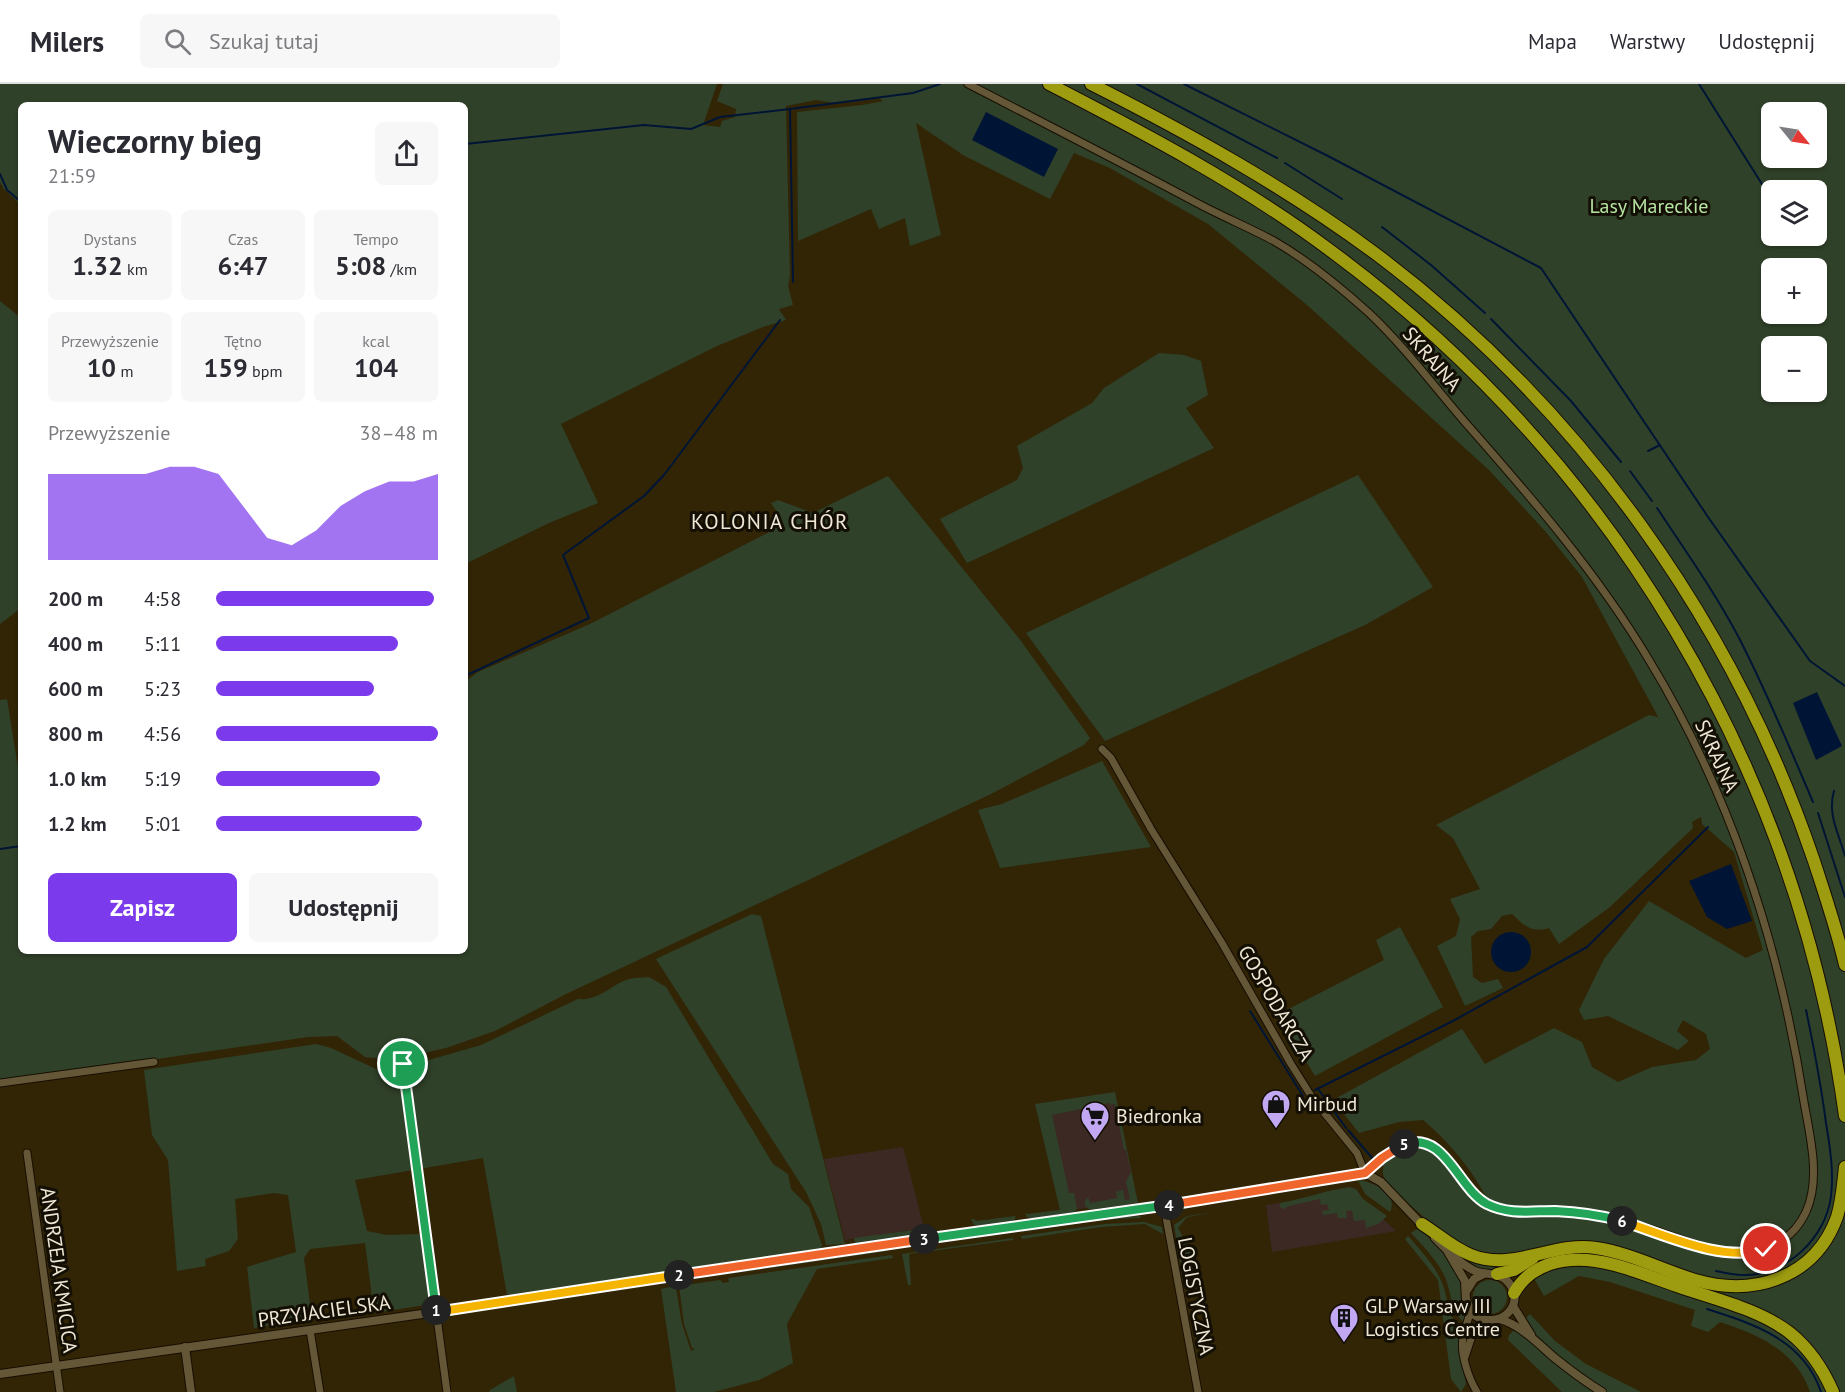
<!DOCTYPE html>
<html lang="pl">
<meta charset="utf-8">
<style>
body{margin:0;font-family:"PT Sans",sans-serif;background:#f7f7f7;color:#2b2b33;height:100vh;display:flex;flex-direction:column;font-size:22px;white-space:nowrap}
*{box-sizing:border-box;margin:0}
p{font-size:20px;color:#7c7c81}
.icon{flex:none;width:33px;height:33px;fill:none;stroke:currentColor;stroke-width:2;stroke-linecap:round;stroke-linejoin:round}
.map{position:relative;flex:1;overflow:hidden}
.sheet{position:absolute;left:18px;top:18px;width:450px;height:852px;display:flex;flex-direction:column;background:#fff;border-radius:9px;box-shadow:0 2px 4px #0004}
.sheet>*{flex:none}
.needle{width:39px;rotate:120deg}
.fabs{position:absolute;left:1761px;top:18px;display:grid;gap:12px}
.fabs a{display:grid;place-items:center;width:66px;height:66px;border-radius:9px;background:#fff;box-shadow:0 2px 4px #0004;font-size:30px}
.pin{position:absolute;display:grid;place-items:center;width:51px;height:51px;color:#fff;margin:-26px;border:3px solid #fff;border-radius:50%;box-shadow:0 2px 6px #0007}
.km{position:absolute;width:30px;height:30px;margin:-15px;border-radius:50%;background:#222;color:#fff;font-size:16px;line-height:30px;text-align:center}
.round{display:grid;place-items:center;flex:none;width:63px;height:63px;border-radius:9px;background:#f7f7f7}
.head{display:flex;align-items:center;justify-content:space-between;height:102px;padding:0 30px}
h1{font-size:33px;font-weight:600;line-height:45px}
.metrics{display:grid;grid-template-columns:repeat(3,1fr);gap:9px;height:102px;padding:6px 30px}
.metrics div{display:grid;align-content:center;border-radius:9px;background:#f7f7f7;text-align:center}
.metrics b{font-size:26px;font-weight:600}
.metrics small{font-size:16px;font-weight:400}
.metrics p{font-size:16px}
.chart{height:168px;padding:12px 30px}
.chart p{display:flex;justify-content:space-between}
.chart svg{width:100%;height:108px;margin-top:6px;fill:#7c3aed;opacity:.7}
.cta{display:flex;gap:12px;margin-top:auto;padding:12px 30px}
.cta a{flex:1;height:69px;border-radius:9px;background:#7c3aed;color:#fff;font-size:24px;font-weight:600;line-height:69px;text-align:center}
.cta a+a{background:#f7f7f7;color:#2b2b33}
ul{padding:0 30px;list-style:none;font-size:20px}
li{display:grid;grid-template-columns:96px 72px 1fr;align-items:center;height:45px}
li i{height:15px;border-radius:8px;background:#7c3aed}
header{display:flex;align-items:center;gap:36px;box-sizing:border-box;height:84px;padding:0 30px;background:#fff;border-bottom:2px solid #e1e1e2}
header strong{font-size:28px}
nav{display:flex;gap:33px;margin-inline-start:auto;font-size:21px}
.search{width:420px;height:54px;background:#f7f7f7;display:flex;align-items:center;gap:15px;box-sizing:border-box;padding:0 21px;border-radius:9px;color:#7c7c81;font-size:22px}
.map>svg:first-child{display:block}
</style>
<header>
<strong>Milers</strong>
<div class="search"><svg class="icon" aria-label="search" viewBox="0 0 24 24"><circle cx="10" cy="10" r="6"/><path d="M15 15l6 6"/></svg>Szukaj tutaj</div>
<nav><a>Mapa</a><a>Warstwy</a><a>Udostępnij</a></nav>
</header>
<div class="map">
<svg width="1845" height="1308" viewBox="0 0 1845 1308">
<rect width="100%" height="100%" fill="#312506"/>
<g fill="#3c2923">
<path d="M 1115,1008 L 1137,1117 L 1071,1126 L 1049,1018 Z"/>
<path d="M 903,1063 L 924,1144 L 845,1156 L 824,1075 Z"/>
<path d="M 1343,1113 L 1381,1133 L 1396,1147 L 1272,1168 L 1266,1121 L 1314,1114 Z"/>
</g>
<g fill="#304129" fill-rule="evenodd">
<path d="M 0,0 L 717,0 L 703,41 L 720,43 L 722,37 L 735,33 L 736,25 L 717,17 L 723,0 L 1845,0 L 1845,1308 L 1810,1308 C 1796,1267 1759,1251 1720,1238 L 1708,1248 L 1691,1242 L 1695,1226 L 1610,1198 L 1579,1192 L 1544,1212 L 1524,1177 L 1505,1187 L 1480,1185 L 1467,1178 L 1455,1168 L 1510,1172 C 1499,1171 1484,1171 1473,1168 C 1458,1163 1390,1107 1384,1093 C 1382,1088 1383,1084 1384,1079 C 1390,1072 1398,1066 1407,1064 C 1437,1058 1451,1093 1467,1110 C 1475,1118 1484,1125 1494,1129 C 1478,1093 1453,1061 1423,1036 L 1399,1038 L 1359,1049 L 1333,1016 L 1462,945 L 1485,980 L 1554,944 L 1582,958 L 1592,983 L 1618,998 L 1652,983 L 1696,976 L 1710,965 L 1706,950 L 1683,936 L 1677,947 L 1689,957 L 1678,966 L 1608,932 L 1584,936 L 1579,926 L 1604,875 L 1649,817 L 1746,874 L 1763,866 L 1734,768 L 1702,740 L 1701,733 L 1692,738 L 1693,744 L 1610,823 L 1559,860 L 1549,844 C 1532,849 1524,842 1512,830 L 1502,832 L 1491,845 L 1478,847 L 1471,853 L 1473,893 L 1482,899 L 1498,895 L 1503,904 L 1465,922 L 1437,862 L 1456,852 L 1460,835 L 1450,815 L 1480,805 L 1453,754 L 1436,741 L 1649,631 L 1658,633 L 1661,638 L 1582,493 L 1545,447 L 1489,386 L 1307,221 L 1208,140 L 1110,84 L 1074,69 L 1050,115 L 963,71 L 916,39 L 941,151 L 910,162 L 905,134 L 879,145 L 871,125 L 798,157 L 797,28 L 862,21 L 883,17 L 879,14 L 834,19 L 816,16 L 786,22 L 790,192 L 788,202 L 793,221 L 779,225 L 786,236 L 763,243 L 717,262 L 561,340 L 598,419 L 549,439 L 465,480 L 465,21 L 21,21 L 21,121 L 4,105 L 0,98 ZM 1772,28 L 1816,28 L 1816,74 L 1772,74 ZM 1772,106 L 1816,106 L 1816,152 L 1772,152 ZM 1772,184 L 1816,184 L 1816,230 L 1772,230 ZM 1772,262 L 1816,262 L 1816,308 L 1772,308 Z"/>
<path d="M 0,217 L 21,234 L 21,524 L 0,540 Z"/>
<path d="M 1159,269 L 1184,271 L 1201,277 L 1208,311 L 1186,324 L 1214,364 L 967,479 L 940,435 L 1017,396 L 1023,384 L 1017,362 L 1092,319 L 1104,304 Z"/>
<path d="M 1358,391 L 1433,503 L 1365,541 L 1105,657 L 1026,549 Z"/>
<path d="M 888,392 L 1021,557 L 1090,654 L 1084,661 L 991,710 L 566,910 L 495,947 L 446,964 L 393,976 L 365,973 L 337,952 L 308,953 L 0,998 L 0,616 L 7,615 L 21,702 L 21,867 L 465,867 L 465,598 L 478,588 L 590,540 L 775,445 L 777,428 L 771,419 L 778,416 L 813,429 Z"/>
<path d="M 1102,677 L 1151,763 L 1000,784 L 978,726 L 1002,720 Z"/>
<path d="M 752,830 L 761,832 L 845,1160 L 826,1161 L 821,1140 L 806,1108 L 656,875 Z"/>
<path d="M 1400,843 L 1443,923 L 1315,992 L 1277,931 L 1384,876 L 1376,856 Z"/>
<path d="M 649,893 L 666,903 L 773,1080 L 788,1090 L 791,1105 L 809,1123 L 822,1161 L 821,1165 L 507,1211 L 483,1074 L 355,1096 L 367,1147 L 387,1151 L 420,1150 L 432,1220 L 374,1229 L 365,1159 L 310,1165 L 304,1174 L 312,1235 L 254,1244 L 247,1183 L 296,1168 L 288,1111 L 274,1109 L 235,1115 L 238,1155 L 229,1167 L 205,1175 L 206,1182 L 177,1187 L 168,1076 L 152,1051 L 144,986 L 316,960 L 331,964 L 378,986 L 398,985 L 481,961 L 578,915 C 601,917 612,899 630,895 C 636,893 643,894 649,893 Z"/>
<path d="M 1115,1008 L 1138,1119 L 1090,1126 L 1085,1122 L 1085,1117 L 1088,1113 L 1090,1119 L 1117,1114 L 1116,1108 L 1123,1106 L 1125,1116 L 1130,1115 L 1126,1098 L 1131,1088 L 1126,1066 L 1124,1066 L 1115,1020 L 1110,1021 L 1109,1019 L 1052,1031 L 1069,1109 L 1074,1109 L 1077,1125 L 1074,1128 L 1033,1135 L 1027,1133 L 1025,1128 L 1027,1130 L 1060,1126 L 1035,1020 Z"/>
<path d="M 1358,1096 C 1373,1098 1399,1109 1390,1128 L 1365,1110 Z"/>
<path d="M 1350,1103 L 1356,1105 L 1363,1115 L 1387,1132 L 1378,1140 L 1366,1144 L 1365,1136 L 1354,1137 L 1352,1126 L 1346,1127 L 1347,1134 L 1338,1134 L 1337,1129 L 1323,1131 L 1322,1127 L 1329,1126 L 1327,1120 L 1321,1121 L 1320,1115 L 1289,1122 L 1284,1125 L 1280,1123 L 1280,1119 C 1304,1115 1326,1106 1350,1103 Z"/>
<path d="M 1217,1128 L 1187,1133 L 1178,1144 L 1198,1180 L 1181,1183 L 1174,1141 L 1187,1132 Z"/>
<path d="M 1016,1130 L 1015,1135 L 1012,1138 L 979,1142 L 974,1141 L 971,1135 L 974,1135 L 976,1137 L 1015,1132 Z"/>
<path d="M 1141,1132 L 1140,1134 L 1101,1136 L 1022,1148 L 1025,1145 L 1103,1134 Z"/>
<path d="M 1144,1138 L 1162,1143 L 1163,1150 L 1145,1140 L 1101,1143 L 1022,1155 L 1021,1152 L 1105,1140 Z"/>
<path d="M 1417,1145 L 1422,1147 L 1447,1173 L 1461,1194 L 1463,1219 L 1466,1230 L 1465,1239 C 1450,1228 1452,1207 1444,1191 C 1436,1175 1423,1162 1411,1149 Z"/>
<path d="M 913,1146 L 913,1149 L 909,1153 L 855,1160 L 854,1154 Z"/>
<path d="M 1408,1152 C 1422,1168 1437,1183 1444,1204 C 1448,1217 1450,1240 1463,1247 L 1460,1271 L 1466,1300 L 1461,1308 L 1451,1295 L 1438,1196 L 1405,1155 Z"/>
<path d="M 1013,1154 L 1013,1156 L 909,1170 L 911,1201 L 908,1201 L 902,1170 Z"/>
<path d="M 885,1165 L 888,1167 L 729,1190 L 732,1187 Z"/>
<path d="M 892,1171 L 893,1174 L 817,1185 L 787,1240 L 793,1279 L 759,1296 L 714,1308 L 676,1308 L 661,1205 L 674,1202 L 676,1204 L 682,1240 L 691,1267 L 695,1265 L 692,1264 L 684,1240 L 679,1202 L 720,1196 L 723,1199 L 729,1198 L 728,1194 Z"/>
<circle cx="1490" cy="1213" r="17"/>
<path d="M 1530,1230 L 1555,1257 L 1586,1280 L 1641,1308 L 1562,1308 L 1508,1256 L 1509,1251 Z"/>
<path d="M 514,1292 L 517,1308 L 489,1308 L 490,1306 Z"/>
</g>
<g fill="#001535">
<path d="M 986,28 L 1058,65 L 1044,93 L 972,56 Z"/>
<path d="M 1817,608 L 1842,662 L 1816,676 L 1793,619 Z"/>
<path d="M 1731,780 L 1752,837 L 1727,845 L 1707,833 L 1689,797 Z"/>
<circle cx="1511" cy="868" r="20"/>
</g>
<g fill="none" stroke-linecap="round" stroke-linejoin="round">
<g stroke="#001535" stroke-width="2">
<path d="M 1137,0 L 1277,74"/>
<path d="M 1184,0 L 1328,72 L 1541,184 L 1708,433 L 1810,577 L 1845,602"/>
<path d="M 1699,0 L 1772,116"/>
<path d="M 465,60 L 644,41 L 691,45 L 720,33 L 790,25"/>
<path d="M 1285,79 L 1342,115"/>
<path d="M 0,90 L 7,106 L 21,118"/>
<path d="M 1382,143 L 1431,181 L 1485,229"/>
<path d="M 1794,152 L 1799,160"/>
<path d="M 793,198 L 790,25 L 913,9 L 940,0"/>
<path d="M 1491,235 L 1571,317 L 1621,378"/>
<path d="M 1648,367 L 1660,361"/>
<path d="M 1630,387 L 1652,417"/>
<path d="M 1657,424 C 1685,466 1714,507 1738,552 C 1766,606 1789,662 1813,718"/>
<path d="M 465,592 L 589,534 L 563,471 L 644,412 L 664,391 L 780,236"/>
<path d="M 1834,707 C 1827,730 1839,750 1845,772"/>
<path d="M 1818,729 L 1845,813"/>
<path d="M 0,765 L 21,762"/>
<path d="M 1250,927 L 1303,1012"/>
<path d="M 1318,1005 L 1346,1044"/>
<path d="M 1315,1006 L 1451,938 L 1587,863 L 1708,743"/>
<path d="M 1348,1046 L 1373,1075"/>
<path d="M 1716,1187 C 1725,1189 1734,1191 1743,1191 C 1786,1192 1826,1154 1831,1112 C 1834,1088 1830,1063 1826,1039 C 1821,1001 1814,964 1806,926"/>
<path d="M 1707,1225 C 1754,1240 1804,1256 1821,1308"/>
</g>
<g stroke="#170e00" stroke-width="9">
<g id="minor">
<path d="M 968,0 C 1044,39 1120,78 1195,118 C 1221,132 1248,143 1274,157 C 1309,177 1339,202 1369,229 C 1404,262 1433,301 1464,337 C 1531,413 1597,489 1649,576 C 1731,711 1780,863 1804,1018 C 1810,1052 1821,1095 1806,1128 C 1790,1162 1760,1169 1726,1170 C 1683,1158 1640,1138 1595,1131 C 1581,1128 1565,1127 1550,1127 C 1532,1128 1514,1130 1496,1124 C 1460,1111 1453,1062 1418,1058 C 1397,1055 1379,1076 1365,1089 L 1357,1069 L 1313,1015 L 1291,980 L 1222,859 L 1151,745 L 1111,674 L 1102,665"/>
<path d="M 403,980 L 447,1308"/>
<path d="M 0,999 L 154,978"/>
<path d="M 27,1069 L 60,1308"/>
<path d="M 1164,1122 L 1198,1308"/>
<path d="M 1470,1227 C 1469,1236 1464,1245 1463,1254 C 1460,1270 1469,1295 1477,1308"/>
<path d="M 310,1246 L 320,1308"/>
<path d="M 1465,1273 L 1473,1249 L 1484,1236"/>
</g>
</g>
<g stroke="#170e00" stroke-width="10">
<g id="tertiary">
<path d="M 1435,1154 C 1447,1166 1460,1180 1475,1187 C 1487,1192 1500,1187 1509,1199 C 1527,1222 1498,1247 1474,1231 L 1466,1216 L 1465,1197 L 1448,1168"/>
<path d="M 1467,1206 L 1474,1195 L 1484,1190"/>
<path d="M 1513,1222 L 1531,1251"/>
<path d="M 1499,1235 C 1522,1241 1539,1261 1556,1275 C 1571,1287 1586,1298 1602,1308"/>
<path d="M 185,1263 L 191,1308"/>
<path d="M 0,1290 L 436,1228 L 1103,1129 L 1219,1114 L 1365,1089 L 1381,1098 L 1424,1143"/>
</g>
</g>
<g stroke="#170e00" stroke-width="14">
<g id="motorway">
<path d="M 1049,0 C 1146,50 1243,101 1331,167 C 1613,376 1797,684 1845,1032"/>
<path d="M 1091,0 C 1190,50 1287,104 1376,170 C 1578,322 1733,537 1814,777 C 1825,811 1837,846 1845,881"/>
<path d="M 1422,1140 C 1438,1150 1453,1164 1471,1171 C 1513,1188 1554,1157 1596,1164 C 1630,1169 1662,1186 1695,1196 C 1754,1213 1815,1194 1837,1133 C 1842,1117 1843,1100 1845,1083"/>
<path d="M 1497,1190 L 1514,1186 L 1533,1174"/>
<path d="M 1514,1209 C 1526,1188 1547,1178 1571,1176 C 1606,1173 1644,1191 1677,1202 C 1714,1215 1759,1225 1790,1249 C 1810,1265 1823,1285 1833,1308"/>
</g>
</g>
<use href="#minor" stroke="#645738" stroke-width="7"/>
<use href="#tertiary" stroke="#645738" stroke-width="8"/>
<use href="#motorway" stroke="#9d9c10" stroke-width="12"/>
</g>
<g fill="none" stroke-linecap="round" stroke-linejoin="round">
<g stroke="#fff" stroke-width="12">
<path id="split-1" d="M 403,980 L 436,1226"/>
</g>
<g stroke="#fff" stroke-width="12">
<path id="split-2" d="M 436,1226 L 436,1228 L 679,1191"/>
</g>
<g stroke="#fff" stroke-width="12">
<path id="split-3" d="M 679,1191 L 924,1155"/>
</g>
<g stroke="#fff" stroke-width="12">
<path id="split-4" d="M 924,1155 L 1169,1121"/>
</g>
<g stroke="#fff" stroke-width="12">
<path id="split-5" d="M 1169,1121 L 1365,1089 L 1382,1074 L 1404,1060"/>
</g>
<g stroke="#fff" stroke-width="12">
<path id="split-6" d="M 1404,1060 C 1446,1047 1457,1104 1487,1120 C 1509,1131 1531,1127 1555,1127 C 1578,1128 1600,1131 1622,1137"/>
</g>
<g stroke="#fff" stroke-width="12">
<path id="split-7" d="M 1622,1137 C 1665,1151 1723,1179 1766,1165"/>
</g>
<use href="#split-1" stroke="#22a559" stroke-width="8"/>
<use href="#split-2" stroke="#f5b400" stroke-width="8"/>
<use href="#split-3" stroke="#f0652b" stroke-width="8"/>
<use href="#split-4" stroke="#22a559" stroke-width="8"/>
<use href="#split-5" stroke="#f0652b" stroke-width="8"/>
<use href="#split-6" stroke="#22a559" stroke-width="8"/>
<use href="#split-7" stroke="#f5b400" stroke-width="8"/>
</g>
<defs>
<g id="shop-pin" transform="scale(1.5)"><path d="M0 17L-7.5 6A9.5 9.5 0 1 1 7.5 6Z" fill="#c2a8f3" stroke="#140f04"/><path d="M-5-2.5h2.3a2.7 3.5 0 0 1 5.4 0H5L5.5 6h-11ZM-1.5-2.5h3a1.5 2.3 0 0 0-3 0Z" fill="#111"/></g>
<g id="supermarket-pin" transform="scale(1.5)"><path d="M0 17L-7.5 6A9.5 9.5 0 1 1 7.5 6Z" fill="#c2a8f3" stroke="#140f04"/><path d="M-6-5.5h2.5l.6 2H6L4.5 2H-2.5L-4.4-4H-6ZM-1.5 3.2a1.3 1.3 0 1 0 .1 0ZM3 3.2a1.3 1.3 0 1 0 .1 0Z" fill="#111"/></g>
<g id="building-pin" transform="scale(1.5)"><path d="M0 17L-7.5 6A9.5 9.5 0 1 1 7.5 6Z" fill="#c2a8f3" stroke="#140f04"/><path d="M-4-6H4V6H1V3H-1V6H-4ZM-2.5-4.3h1.7v1.8h-1.7ZM.8-4.3h1.7v1.8H.8ZM-2.5-1h1.7V.8h-1.7ZM.8-1h1.7V.8H.8Z" fill="#111"/></g>
</defs>
<g fill-rule="evenodd">
<use href="#shop-pin" x="1276" y="1020"/>
<use href="#supermarket-pin" x="1095" y="1032"/>
<use href="#building-pin" x="1344" y="1234"/>
</g>
<g text-anchor="middle" stroke-width="6" stroke-linejoin="round" paint-order="stroke">
<g font-size="20" fill="#b6e5a2" stroke="#140f04">
<text x="1649" y="129">Lasy Mareckie</text>
</g>
<g font-size="20" fill="#eee7d6" stroke="#140f04">
<text transform="translate(1432 275) rotate(49)" y="7">SKRAJNA</text>
<text transform="translate(1717 672) rotate(65)" y="7">SKRAJNA</text>
<text transform="translate(1276 919) rotate(60)" y="7">GOSPODARCZA</text>
<text transform="translate(59 1186) rotate(82)" y="7">ANDRZEJA KMICICA</text>
<text transform="translate(1196 1212) rotate(79)" y="7">LOGISTYCZNA</text>
<text transform="translate(324 1227) rotate(-8)" y="7">PRZYJACIELSKA</text>
</g>
<g font-size="20" fill="#eee7d6" stroke="#140f04" text-anchor="start">
<text x="1297" y="1027">Mirbud</text>
<text x="1116" y="1039">Biedronka</text>
<text x="1365" y="1229">GLP Warsaw III<tspan x="1365" dy="23">Logistics Centre</tspan></text>
</g>
<g font-size="21" letter-spacing="1.5" fill="#eee7d6" stroke="#140f04">
<text x="770" y="445">KOLONIA CHÓR</text>
</g>
</g>
</svg>
<div class="fabs">
<a><svg class="needle" viewBox="-14 -14 28 28"><path d="M0-13l5 13h-10z" fill="#e53935"/><path d="M0 13l5-13h-10z" fill="#7c7c81"/></svg></a>
<a><svg class="icon" aria-label="layers" viewBox="0 0 24 24"><path d="M12 4l9 5-9 5-9-5zM3 14l9 5 9-5"/></svg></a>
<a>+</a>
<a>−</a>
</div>
<div class="pin" style="left:403px;top:980px;background:#1e9e55"><svg class="icon" aria-label="arrive" viewBox="0 0 24 24"><path d="M6 21V4h12l-3 4 3 4H6"/></svg></div>
<div class="pin" style="left:1766px;top:1165px;background:#d93025"><svg class="icon" aria-label="check" viewBox="0 0 24 24"><path d="M5 12l5 5 9-10"/></svg></div>
<b class="km" style="left:436px;top:1226px">1</b>
<b class="km" style="left:679px;top:1191px">2</b>
<b class="km" style="left:924px;top:1155px">3</b>
<b class="km" style="left:1169px;top:1121px">4</b>
<b class="km" style="left:1404px;top:1060px">5</b>
<b class="km" style="left:1622px;top:1137px">6</b>
<section class="sheet">
<div class="head"><div><h1>Wieczorny bieg</h1><p>21:59</p></div><a class="round"><svg class="icon" aria-label="share" viewBox="0 0 24 24"><path d="M12 15V3M7 8l5-5 5 5M5 13v7h14v-7"/></svg></a></div>
<div class="metrics">
<div><p>Dystans</p><b>1.32<small> km</small></b></div>
<div><p>Czas</p><b>6:47</b></div>
<div><p>Tempo</p><b>5:08<small> /km</small></b></div>
</div>
<div class="metrics">
<div><p>Przewyższenie</p><b>10<small> m</small></b></div>
<div><p>Tętno</p><b>159<small> bpm</small></b></div>
<div><p>kcal</p><b>104</b></div>
</div>
<div class="chart"><p><span>Przewyższenie</span>38–48 m</p>
<svg viewBox="0 0 160 44" preserveAspectRatio="none"><path d="M0 44V9L10 9L20 9L30 9L40 9L50 6L60 6L70 9L80 22L90 35L100 38L110 32L120 22L130 16L140 12L150 12L160 9V44z"/></svg>
</div>
<ul>
<li><b>200 m</b>4:58<i style="width:98%"></i></li>
<li><b>400 m</b>5:11<i style="width:82%"></i></li>
<li><b>600 m</b>5:23<i style="width:71%"></i></li>
<li><b>800 m</b>4:56<i style="width:100%"></i></li>
<li><b>1.0 km</b>5:19<i style="width:74%"></i></li>
<li><b>1.2 km</b>5:01<i style="width:93%"></i></li>
</ul>
<div class="cta"><a>Zapisz</a><a>Udostępnij</a></div>
</section>
</div>
